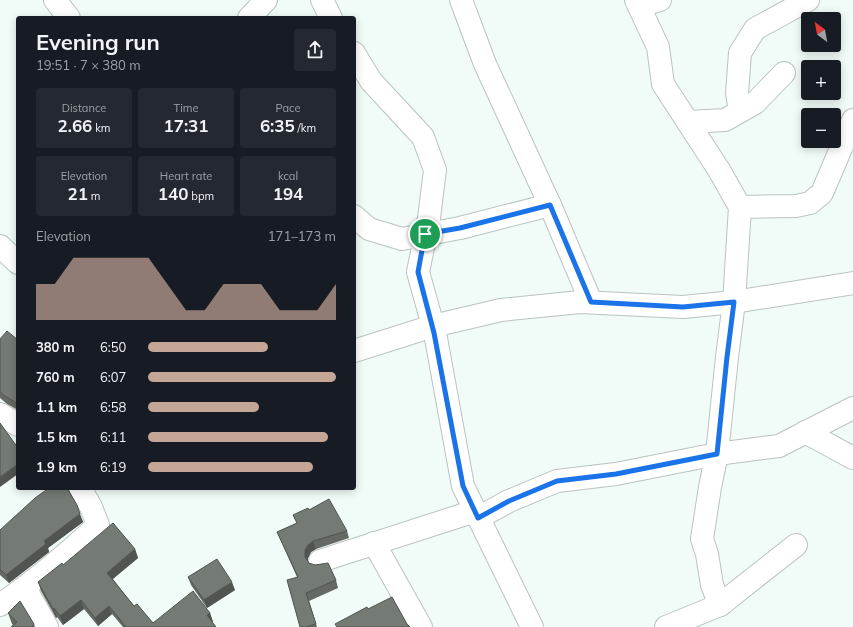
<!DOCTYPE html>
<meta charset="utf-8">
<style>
body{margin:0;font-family:Mulish,sans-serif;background:#242831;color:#f1f3f6;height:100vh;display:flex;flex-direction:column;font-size:15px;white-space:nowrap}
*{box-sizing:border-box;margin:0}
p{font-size:13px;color:#9ea1a6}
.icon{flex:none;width:22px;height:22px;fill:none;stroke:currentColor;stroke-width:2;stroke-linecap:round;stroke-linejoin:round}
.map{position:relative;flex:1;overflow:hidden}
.sheet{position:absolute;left:16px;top:16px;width:340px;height:474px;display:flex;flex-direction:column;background:#171b24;border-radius:4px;box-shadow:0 2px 10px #0003}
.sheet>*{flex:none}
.needle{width:26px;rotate:328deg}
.fabs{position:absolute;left:801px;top:12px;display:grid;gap:8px}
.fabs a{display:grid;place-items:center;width:40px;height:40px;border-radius:4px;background:#171b24;box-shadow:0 2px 10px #0003;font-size:20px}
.pin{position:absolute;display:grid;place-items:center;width:34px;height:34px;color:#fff;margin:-17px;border:2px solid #fff;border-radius:50%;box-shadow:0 1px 4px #0007}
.round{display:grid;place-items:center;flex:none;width:42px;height:42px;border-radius:4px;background:#242831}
.summary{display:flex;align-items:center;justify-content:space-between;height:68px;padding:0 20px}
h1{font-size:22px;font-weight:700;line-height:30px}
.metrics{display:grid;grid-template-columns:repeat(3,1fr);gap:6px;height:68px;padding:4px 20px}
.metrics div{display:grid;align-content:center;border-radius:4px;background:#242831;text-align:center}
.metrics b{font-size:17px;font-weight:700}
.metrics small{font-size:11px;font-weight:400}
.metrics p{font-size:11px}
.chart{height:112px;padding:8px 20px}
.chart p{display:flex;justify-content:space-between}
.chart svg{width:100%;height:72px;margin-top:4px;fill:#c4a697;opacity:.7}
ul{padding:0 20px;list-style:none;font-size:13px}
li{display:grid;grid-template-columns:64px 48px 1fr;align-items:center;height:30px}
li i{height:10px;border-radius:5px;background:#c4a697}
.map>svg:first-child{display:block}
</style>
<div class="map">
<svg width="853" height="627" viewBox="0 0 853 627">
<rect width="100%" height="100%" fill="#f1fbf7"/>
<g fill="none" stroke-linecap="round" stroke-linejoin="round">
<g stroke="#bac3c0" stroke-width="24">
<g id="minor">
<path d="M 55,0 L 69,18"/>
<path d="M 322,0 L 331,18"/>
<path d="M 461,0 L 485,64 L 550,205 L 591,302"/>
<path d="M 636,0 L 658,47 L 663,84 L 719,170 L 740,207 L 734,302 L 727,357 L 717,454 L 710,487 L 702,539 L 707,554 L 712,585 L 720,605"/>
<path d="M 639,6 L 660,0"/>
<path d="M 249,18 L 266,0"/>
<path d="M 354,53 L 371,81 L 423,137 L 435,170 L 429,218 L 418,272 L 435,333 L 463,486 L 532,627"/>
<path d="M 740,111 L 737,93 L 740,53 L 755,29 L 808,0"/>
<path d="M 688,122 L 725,120 L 755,103 L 784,73"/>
<path d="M 740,207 L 796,206 L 810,203 L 822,193 L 853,120"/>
<path d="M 354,216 L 369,229 L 402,239 L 460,228 L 550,205"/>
<path d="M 0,246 L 18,263"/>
<path d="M 354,351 L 433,326 L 501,310 L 580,302 L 683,307 L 734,302 L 853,283"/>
<path d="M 0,414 L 18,425"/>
<path d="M 805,432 L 853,458"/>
<path d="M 478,518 L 509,501 L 557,481 L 616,474 L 717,454 L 779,446 L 853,408"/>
<path d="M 374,543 L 421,627"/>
<path d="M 320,561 L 475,511"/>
<path d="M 25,588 L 47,627"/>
<path d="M 0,605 C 35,581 67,554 98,525 L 91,507 L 80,488"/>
<path d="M 666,627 L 720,605 L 796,545"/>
</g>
</g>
<use href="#minor" stroke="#fff" stroke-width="22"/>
</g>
<g fill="#646964">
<path d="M 0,339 L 18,340 L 18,410 L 7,404 L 0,398 Z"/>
<path d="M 69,490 L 83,522 L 48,548 L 49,552 L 9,583 L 0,575 L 0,530 Z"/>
<path d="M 309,510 L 347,531 L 349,538 L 316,549 L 311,552 L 308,558 L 308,561 L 309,563 L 336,580 L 338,588 L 309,601 L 317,627 L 300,627 L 297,577 L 277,532 L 297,523 L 293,515 Z"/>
<path d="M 135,549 L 138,558 L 113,579 L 134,606 L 153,623 L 210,613 L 213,622 L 212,622 L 216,627 L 123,627 L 112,614 L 98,626 L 84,609 L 63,625 L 57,617 L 56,618 L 41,591 L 38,582 L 63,565 Z"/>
<path d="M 188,577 L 235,590 L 207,608 L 191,585 Z"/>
<path d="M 8,613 L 34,624 L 35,627 L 11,627 L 13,625 L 12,624 Z"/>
</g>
<g fill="#515551">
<path d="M 18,464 L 18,474 L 0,487 L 0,477 Z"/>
<path d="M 80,514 L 83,522 L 48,548 L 49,552 L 9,583 L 6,575 L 44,541 Z"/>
<path d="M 313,541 L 316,549 L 311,552 L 308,558 L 308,564 L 305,557 L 305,550 L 308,545 Z"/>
<path d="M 135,549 L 138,558 L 110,581 L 107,573 Z"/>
<path d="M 232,582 L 235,590 L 207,608 L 204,600 Z"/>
<path d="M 81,600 L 84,609 L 63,625 L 60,616 Z"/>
<path d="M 109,606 L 112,614 L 98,626 L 95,618 Z"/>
<path d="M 54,608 L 57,617 L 56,618 L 53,609 Z"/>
<path d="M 210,613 L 213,622 L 210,624 L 207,615 Z"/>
</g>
<g fill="#747a74" stroke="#515551">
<path d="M 7,331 L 18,340 L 18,404 L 5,396 L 0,392 L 0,339 Z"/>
<path d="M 0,423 L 18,448 L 18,464 L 0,477 Z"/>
<path d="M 49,488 L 67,488 L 77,505 L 80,514 L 44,541 L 46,544 L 6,575 L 0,569 L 0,530 L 35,498 Z"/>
<path d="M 329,499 L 347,531 L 313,541 L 308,545 L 305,550 L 305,557 L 309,563 L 315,565 L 328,563 L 336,580 L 306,593 L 316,624 L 306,627 L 300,627 L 287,580 L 298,577 L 277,532 L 297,523 L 293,515 L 308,508 L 309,510 Z"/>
<path d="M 113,523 L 135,549 L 107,573 L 134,606 L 137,604 L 153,623 L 193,591 L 210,613 L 207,615 L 216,627 L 126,627 L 109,606 L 95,618 L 81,600 L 60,616 L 54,608 L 53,609 L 38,582 L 62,563 L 63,565 Z"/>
<path d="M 217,559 L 232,582 L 204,600 L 188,577 Z"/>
<path d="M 392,597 L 407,624 L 410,627 L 337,627 L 335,624 L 367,607 L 368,609 Z"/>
<path d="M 20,601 L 34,624 L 32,627 L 11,627 L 17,622 L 8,613 Z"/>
</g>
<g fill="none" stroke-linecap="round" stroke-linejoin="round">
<g stroke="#fff" stroke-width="8">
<path id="route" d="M 550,205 L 591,302 L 683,307 L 734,302 L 727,357 L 717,454 L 616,474 L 557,481 L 509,501 L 478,518 L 463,486 L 434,333 L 418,272 L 425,234 L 460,228 Z"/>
</g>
<use href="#route" stroke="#1a73e8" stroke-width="5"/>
</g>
</svg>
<div class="fabs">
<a><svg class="needle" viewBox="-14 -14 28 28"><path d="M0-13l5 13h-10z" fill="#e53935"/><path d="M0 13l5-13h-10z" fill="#9ea1a6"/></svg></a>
<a>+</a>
<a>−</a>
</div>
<div class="pin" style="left:425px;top:234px;background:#1e9e55"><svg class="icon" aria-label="arrive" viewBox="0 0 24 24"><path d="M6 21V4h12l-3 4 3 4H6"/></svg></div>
<section class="sheet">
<div class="summary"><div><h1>Evening run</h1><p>19:51 · 7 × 380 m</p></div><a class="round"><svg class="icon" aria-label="share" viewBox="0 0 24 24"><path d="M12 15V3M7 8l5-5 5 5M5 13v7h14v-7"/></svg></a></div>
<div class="metrics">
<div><p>Distance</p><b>2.66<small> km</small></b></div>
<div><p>Time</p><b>17:31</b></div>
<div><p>Pace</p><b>6:35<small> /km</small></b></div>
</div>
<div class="metrics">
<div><p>Elevation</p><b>21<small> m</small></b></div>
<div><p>Heart rate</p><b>140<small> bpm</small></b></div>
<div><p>kcal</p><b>194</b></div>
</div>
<div class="chart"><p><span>Elevation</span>171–173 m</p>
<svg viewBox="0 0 160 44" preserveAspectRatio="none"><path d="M0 44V22L10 22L20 6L30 6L40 6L50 6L60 6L70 22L80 38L90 38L100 22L110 22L120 22L130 38L140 38L150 38L160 22V44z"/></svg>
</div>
<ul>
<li><b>380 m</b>6:50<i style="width:64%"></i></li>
<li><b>760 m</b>6:07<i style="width:100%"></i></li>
<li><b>1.1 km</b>6:58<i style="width:59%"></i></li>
<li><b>1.5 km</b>6:11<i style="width:96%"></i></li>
<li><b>1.9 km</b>6:19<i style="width:88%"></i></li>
</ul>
</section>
</div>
